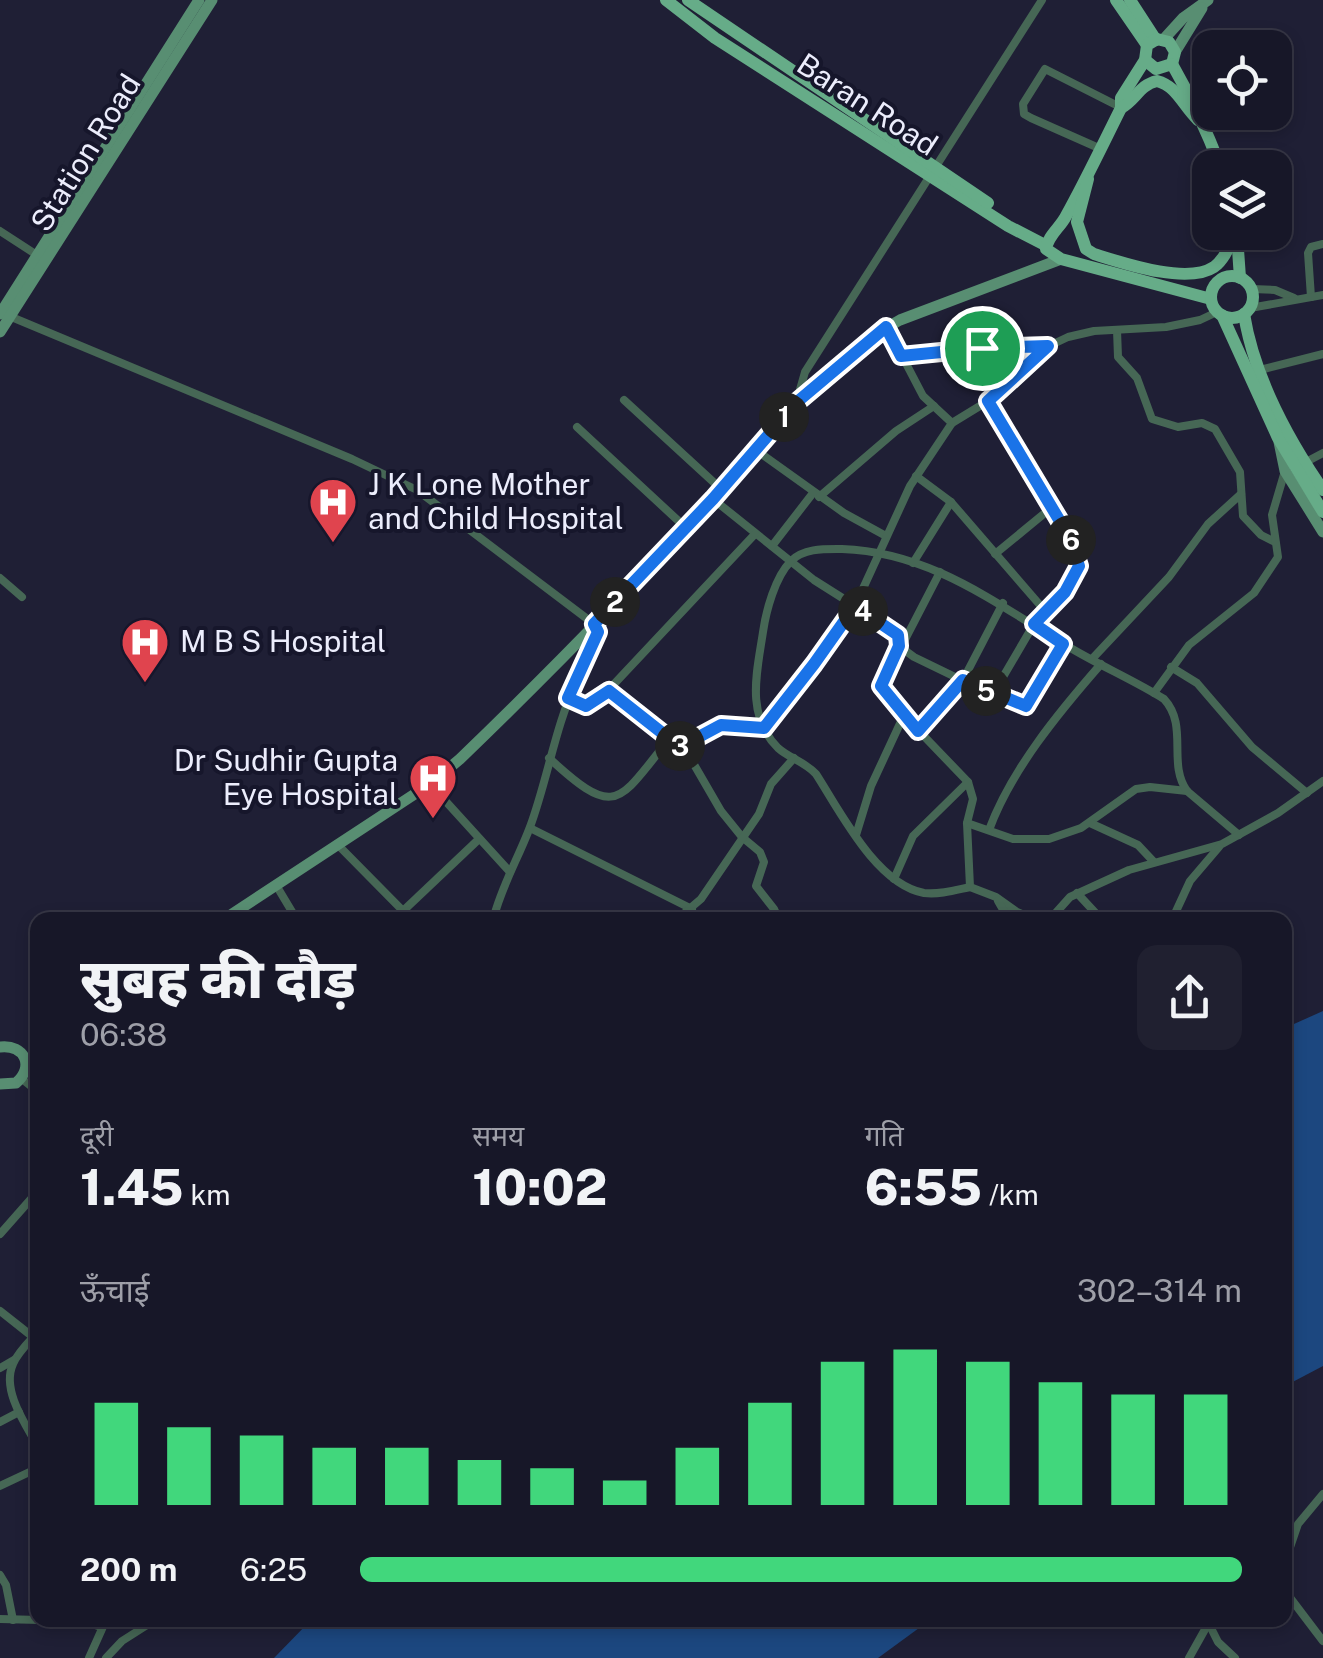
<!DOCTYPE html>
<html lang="hi">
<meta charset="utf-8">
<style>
body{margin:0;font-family:"Public Sans","Noto Sans Devanagari",sans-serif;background:#202030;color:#f1f3f6;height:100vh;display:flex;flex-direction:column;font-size:38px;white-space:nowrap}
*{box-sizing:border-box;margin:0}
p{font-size:32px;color:#9e9fa8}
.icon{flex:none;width:55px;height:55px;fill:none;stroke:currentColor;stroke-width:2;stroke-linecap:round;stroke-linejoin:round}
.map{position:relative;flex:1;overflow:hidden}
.panel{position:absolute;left:30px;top:912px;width:1262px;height:715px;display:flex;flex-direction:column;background:#171728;border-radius:20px;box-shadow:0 5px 15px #0003,0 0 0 2px #363645}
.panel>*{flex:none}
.tools{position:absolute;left:1192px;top:30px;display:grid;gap:20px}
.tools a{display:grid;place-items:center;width:100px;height:100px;border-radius:20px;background:#171728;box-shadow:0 5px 15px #0003,0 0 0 2px #363645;font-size:50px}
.pin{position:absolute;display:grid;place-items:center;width:85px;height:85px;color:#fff;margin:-42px;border:5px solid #fff;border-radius:50%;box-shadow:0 2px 10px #0007}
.km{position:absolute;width:50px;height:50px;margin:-25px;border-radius:50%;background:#222;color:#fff;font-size:28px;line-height:50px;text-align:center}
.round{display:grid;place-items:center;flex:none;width:105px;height:105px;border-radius:20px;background:#202030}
.head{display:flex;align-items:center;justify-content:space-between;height:170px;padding:0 50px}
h1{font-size:55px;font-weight:800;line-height:75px}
.figures{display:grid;grid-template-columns:repeat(3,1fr);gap:15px;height:170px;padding:10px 50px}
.figures div{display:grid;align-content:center}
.figures b{font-size:50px;font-weight:800}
.figures small{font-size:28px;font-weight:400}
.figures p{font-size:28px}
.chart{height:280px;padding:20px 50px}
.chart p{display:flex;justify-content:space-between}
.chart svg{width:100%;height:180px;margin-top:10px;stroke:#41d77c;stroke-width:6}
ul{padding:0 50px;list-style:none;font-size:32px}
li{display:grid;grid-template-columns:160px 120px 1fr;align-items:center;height:75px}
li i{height:25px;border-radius:12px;background:#41d77c}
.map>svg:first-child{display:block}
</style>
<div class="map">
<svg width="1323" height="1658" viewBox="0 0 1323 1658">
<rect width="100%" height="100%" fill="#1f1f35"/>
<g fill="#1c477f">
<path d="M 1323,1011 L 1323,1366 L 1285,1386 L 1285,1028 Z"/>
<path d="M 311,1620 L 930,1620 L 878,1658 L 274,1658 Z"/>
</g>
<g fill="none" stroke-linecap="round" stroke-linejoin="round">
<g stroke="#466755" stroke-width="8">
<path d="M 1101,149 L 1031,118 L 1024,114 L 1023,104 L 1045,69 L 1120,107"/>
<path d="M 0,231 L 37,255"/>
<path d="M 1252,289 L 1275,290 L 1294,298"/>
<path d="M 1311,297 L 1308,253 L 1311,247 L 1323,244"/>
<path d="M 1250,308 L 1323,295"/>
<path d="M 9,316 L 352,459 L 417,490 L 594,624 C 603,641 584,663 577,680 C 555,727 548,778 530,827 C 518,859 501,887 493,920"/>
<path d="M 887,327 L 923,396 L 952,423"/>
<path d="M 1117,330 L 1118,357 L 1137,378 L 1152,419 L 1178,427 L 1202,423 L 1215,429 L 1240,472 L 1243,516 L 1261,535 L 1275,542"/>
<path d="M 901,356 L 982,348 L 1049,346"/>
<path d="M 1260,370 L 1323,354"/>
<path d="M 624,400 L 721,489"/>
<path d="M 797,400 L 805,372 L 1042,0"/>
<path d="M 988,401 L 1070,538 L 1079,566 L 1065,593 L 1034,624 L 993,694"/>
<path d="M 577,427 L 685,527"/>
<path d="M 756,450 L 844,513 L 886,536"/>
<path d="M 1306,462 L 1323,453"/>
<path d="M 916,476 L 951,502 L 1046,612"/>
<path d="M 819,497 L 896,431 L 934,406"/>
<path d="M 713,499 L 814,580 L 893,630 L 899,646 L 914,657 L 982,690 L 1026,706 L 1063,644"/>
<path d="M 772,546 L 813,493"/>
<path d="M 995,554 L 1051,508"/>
<path d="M 913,563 L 951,502"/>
<path d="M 0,578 L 22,597"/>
<path d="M 1003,603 L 963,680 L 919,731 L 968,782 L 973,799 L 967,823 L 970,887 L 996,897 L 1017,912 L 1036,920"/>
<path d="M 1092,659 L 1169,577 L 1208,524 L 1241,494"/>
<path d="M 1171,667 L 1197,683 L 1252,747 L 1307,793"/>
<path d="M 609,691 L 670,738 L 692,761 L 721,811 L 742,837 L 760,852 L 764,862 L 756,886 L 774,909 L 779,920"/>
<path d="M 1154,693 L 1189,645 L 1254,593 L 1278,557 L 1272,515 L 1285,471"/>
<path d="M 568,698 L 586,706 L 600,699 L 755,534"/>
<path d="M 919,731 L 881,686 L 940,572"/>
<path d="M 680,747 L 721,725 L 764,728 L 815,664 L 855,606 L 910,486 L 952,423 L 988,401 L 1049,346 L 1068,337 L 1094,331 L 1166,327 L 1200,320 L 1217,312"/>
<path d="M 549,758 C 617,821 618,802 670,738"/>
<path d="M 430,784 L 510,872"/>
<path d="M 967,823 L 1013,839 L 1049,839 L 1081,828 L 1136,789 L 1150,787 L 1187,791"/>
<path d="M 1090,823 L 1138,845 L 1153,861"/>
<path d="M 530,828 L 692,909"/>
<path d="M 989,830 C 1011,770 1059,712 1101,664"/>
<path d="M 856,835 L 871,786 L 904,715"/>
<path d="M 337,844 L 412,920"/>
<path d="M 894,879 L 913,836 L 968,782"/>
<path d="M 276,885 L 297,920"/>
<path d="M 970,887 C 956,890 939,895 924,893 C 876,884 840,811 816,774 C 805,762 789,758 778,748 C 745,715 757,672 763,632 C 766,611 775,577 791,561 C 804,548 825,549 842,549 C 929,552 992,601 1064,644 C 1096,664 1132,679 1164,699 C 1189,726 1167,763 1187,791 L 1239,835"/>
<path d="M 1077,893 L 1102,920"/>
<path d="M 998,901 L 1009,920"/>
<path d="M 403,911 L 479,839"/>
<path d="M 516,920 L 581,915 L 602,920"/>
<path d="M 666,920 L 681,916 L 701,899 L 759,814 L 771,784 L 794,758"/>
<path d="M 1045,920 L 1053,916 L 1070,897 L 1129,870 L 1222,844 L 1278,813 L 1323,781"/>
<path d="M 1172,920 L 1190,881 L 1219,847"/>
<path d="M 22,1079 L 38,1092"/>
<path d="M 0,1234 L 38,1191"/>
<path d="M 0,1311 L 33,1337"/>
<path d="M 38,1332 C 29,1342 18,1352 13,1364 C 1,1390 26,1425 38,1447"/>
<path d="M 0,1368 L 14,1360"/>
<path d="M 0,1422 L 19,1412"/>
<path d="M 0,1486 L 38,1468"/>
<path d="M 1285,1562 L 1298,1524 L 1323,1494"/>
<path d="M 0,1575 L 6,1585 L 13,1620"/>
<path d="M 1285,1591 L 1323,1641"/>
<path d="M 0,1619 L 40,1620"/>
<path d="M 80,1620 L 101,1627"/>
<path d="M 1207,1620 L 1218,1642 L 1235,1658"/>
<path d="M 89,1658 L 106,1620"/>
<path d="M 106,1658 L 122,1641 L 155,1620"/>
<path d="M 1189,1658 L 1208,1624"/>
</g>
<g stroke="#588e72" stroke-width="11">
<path d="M 1163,40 L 1183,18 L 1208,0"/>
<path d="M 1175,52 L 1202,8"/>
<path d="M 0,314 L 199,0"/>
<path d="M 0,332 L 212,0"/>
<path d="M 1279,442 L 1285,471 L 1323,532"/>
<path d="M 223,920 L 430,784 L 460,759 C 547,675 633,588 714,497 C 771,434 824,361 900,320 L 1061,259"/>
<path d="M 0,1047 C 25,1044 35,1067 16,1083 L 0,1084"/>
</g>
<g stroke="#66ac88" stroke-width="12">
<path d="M 666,0 L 715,38 L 1008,226 L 1045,245"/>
<path d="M 688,0 L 988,203"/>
<path d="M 1116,0 L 1147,45"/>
<path d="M 1130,0 L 1156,40"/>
<path d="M 1145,60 L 1156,69 L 1172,64"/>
<path d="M 1172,64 L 1175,52 L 1169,42 L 1157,39 L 1147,45 L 1145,60 L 1121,98 L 1121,108 C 1103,144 1086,180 1066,216 C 1060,228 1048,235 1046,249 L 1061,259 L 1211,299"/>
<path d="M 1172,64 C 1191,97 1207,132 1221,168"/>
<path d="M 1121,108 C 1136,100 1139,85 1157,81 C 1177,86 1183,106 1198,120"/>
<path d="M 1088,179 L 1077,222 L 1086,249 L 1094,254 C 1123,263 1187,285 1214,267 C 1225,259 1230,244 1236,232"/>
<path d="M 1237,235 L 1240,278"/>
<circle cx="1232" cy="297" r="21"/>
<path d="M 1244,314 C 1254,376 1288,439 1323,490"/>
<path d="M 1222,315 L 1278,438 L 1323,512"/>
</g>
</g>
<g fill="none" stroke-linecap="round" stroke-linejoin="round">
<g stroke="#fff" stroke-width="20">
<path id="route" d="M 886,327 L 901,356 L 982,348 L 1048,346 L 988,401 L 1070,538 L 1079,566 L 1065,592 L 1034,624 L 1063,644 L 1026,706 L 963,680 L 918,731 L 881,686 L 899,646 L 898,635 L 855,606 L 814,664 L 764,728 L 721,725 L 680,747 L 609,691 L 586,706 L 568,698 L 598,632 L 594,624 L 713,499 L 797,402 Z"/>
</g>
<use href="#route" stroke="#1a73e8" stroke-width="12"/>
</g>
<defs>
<g id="hospital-pin" transform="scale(2.5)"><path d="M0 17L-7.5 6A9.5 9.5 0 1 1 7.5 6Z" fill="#e0444e" stroke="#16162b"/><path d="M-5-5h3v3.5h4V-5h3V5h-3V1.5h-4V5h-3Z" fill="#fff"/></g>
</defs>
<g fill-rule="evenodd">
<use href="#hospital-pin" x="333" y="502"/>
<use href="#hospital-pin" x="145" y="642"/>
<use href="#hospital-pin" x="433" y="778"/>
</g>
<g text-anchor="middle" stroke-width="8" stroke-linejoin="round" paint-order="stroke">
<g font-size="30" fill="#ecedfc" stroke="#16162b">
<text transform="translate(867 105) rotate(33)" y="10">Baran Road</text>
<text transform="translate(86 153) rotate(-58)" y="10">Station Road</text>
</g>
<g font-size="30" fill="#ecedfc" stroke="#16162b" text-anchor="start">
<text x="368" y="495">J K Lone Mother<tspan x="368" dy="34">and Child Hospital</tspan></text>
<text x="180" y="652">M B S Hospital</text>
<text x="398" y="771" text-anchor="end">Dr Sudhir Gupta<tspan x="398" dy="34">Eye Hospital</tspan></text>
</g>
</g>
</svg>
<div class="tools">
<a><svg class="icon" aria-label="locate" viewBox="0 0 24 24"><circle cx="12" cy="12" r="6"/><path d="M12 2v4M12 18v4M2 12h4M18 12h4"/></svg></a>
<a><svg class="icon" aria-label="layers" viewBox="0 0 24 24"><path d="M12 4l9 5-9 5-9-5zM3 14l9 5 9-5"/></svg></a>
</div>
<div class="pin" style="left:982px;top:348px;background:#1e9e55"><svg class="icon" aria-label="arrive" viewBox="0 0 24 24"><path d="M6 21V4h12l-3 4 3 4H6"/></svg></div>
<b class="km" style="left:784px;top:417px">1</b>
<b class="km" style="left:615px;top:602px">2</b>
<b class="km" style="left:680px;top:746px">3</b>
<b class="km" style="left:863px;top:611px">4</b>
<b class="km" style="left:986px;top:691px">5</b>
<b class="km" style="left:1071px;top:540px">6</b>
<section class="panel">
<div class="head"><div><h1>सुबह की दौड़</h1><p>06:38</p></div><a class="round"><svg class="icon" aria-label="share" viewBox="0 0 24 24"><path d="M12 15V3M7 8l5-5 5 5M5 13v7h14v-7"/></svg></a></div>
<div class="figures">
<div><p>दूरी</p><b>1.45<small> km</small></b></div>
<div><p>समय</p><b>10:02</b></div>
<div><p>गति</p><b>6:55<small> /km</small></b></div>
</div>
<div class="chart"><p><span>ऊँचाई</span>302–314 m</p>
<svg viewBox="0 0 160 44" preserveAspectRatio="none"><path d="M5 44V19M15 44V25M25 44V27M35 44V30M45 44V30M55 44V33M65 44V35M75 44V38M85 44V30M95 44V19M105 44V9M115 44V6M125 44V9M135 44V14M145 44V17M155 44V17"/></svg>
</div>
<ul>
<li><b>200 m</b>6:25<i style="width:100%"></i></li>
</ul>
</section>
</div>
